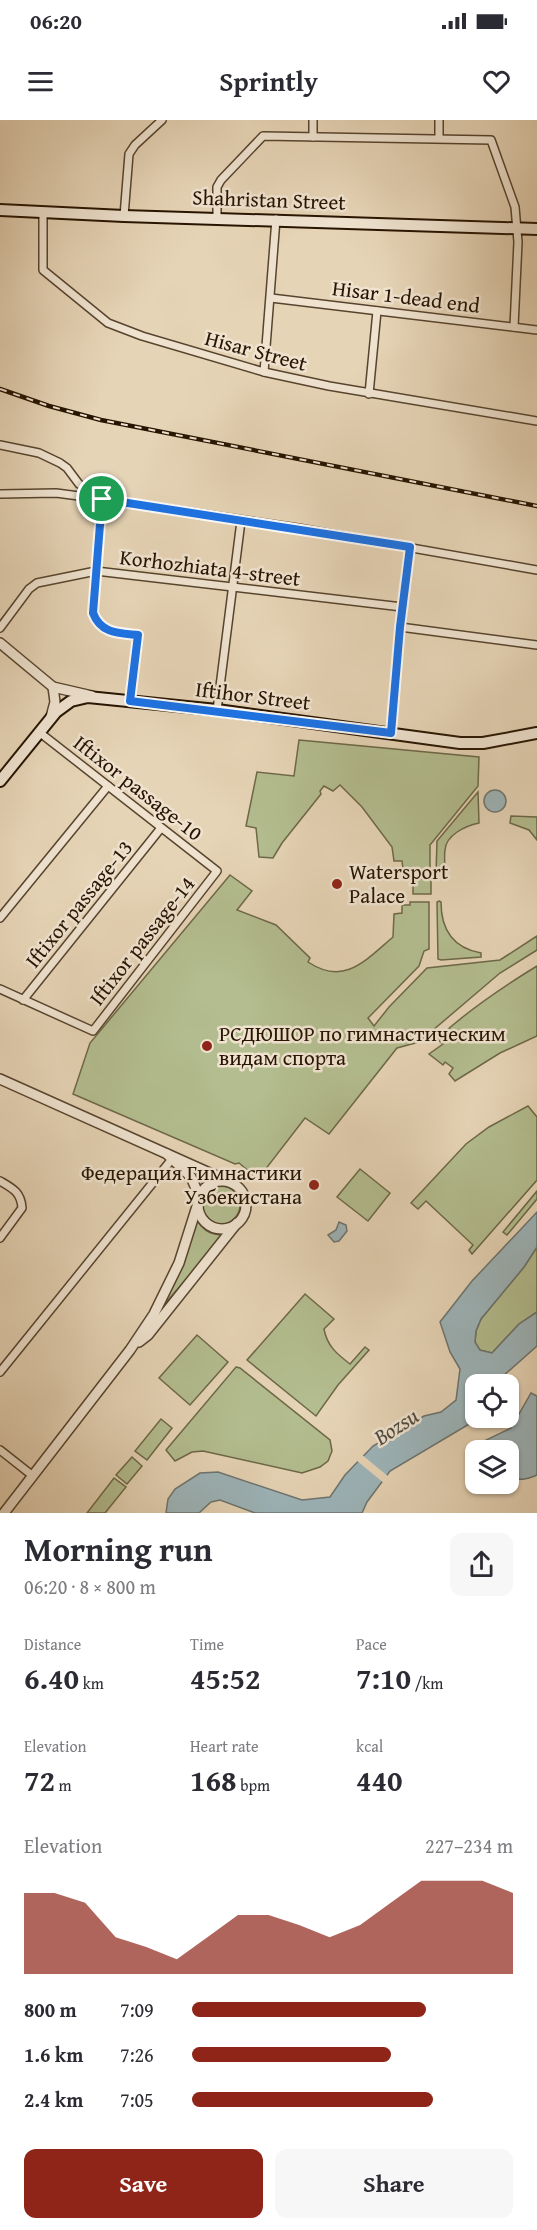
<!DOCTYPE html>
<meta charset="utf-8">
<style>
body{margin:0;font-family:"Gentium Book Plus",serif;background:#f7f7f7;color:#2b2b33;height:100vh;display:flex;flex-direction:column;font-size:22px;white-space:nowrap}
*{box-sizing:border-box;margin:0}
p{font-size:20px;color:#7c7c81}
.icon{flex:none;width:33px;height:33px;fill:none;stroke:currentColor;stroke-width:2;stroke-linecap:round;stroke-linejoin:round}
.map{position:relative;height:1393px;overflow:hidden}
.side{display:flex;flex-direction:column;background:#fff;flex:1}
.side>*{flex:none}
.buttons{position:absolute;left:465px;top:1254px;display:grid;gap:12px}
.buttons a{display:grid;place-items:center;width:54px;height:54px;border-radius:12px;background:#fff;box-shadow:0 2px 4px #0004;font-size:30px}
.pin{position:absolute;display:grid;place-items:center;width:51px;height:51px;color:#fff;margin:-26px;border:3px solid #fff;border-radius:50%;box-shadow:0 2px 6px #0007}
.round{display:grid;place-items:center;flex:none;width:63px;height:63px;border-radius:12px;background:#f7f7f7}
.overview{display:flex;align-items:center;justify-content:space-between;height:102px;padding:0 24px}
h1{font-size:33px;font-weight:700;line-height:45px}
.stats{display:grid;grid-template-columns:repeat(3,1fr);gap:9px;height:102px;padding:6px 24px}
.stats div{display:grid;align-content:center}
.stats b{font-size:30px;font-weight:700}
.stats small{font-size:16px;font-weight:400}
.stats p{font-size:16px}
.chart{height:168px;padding:12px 24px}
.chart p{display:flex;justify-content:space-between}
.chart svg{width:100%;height:108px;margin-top:6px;fill:#8f2418;opacity:.7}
.cta{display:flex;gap:12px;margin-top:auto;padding:12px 24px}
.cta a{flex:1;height:69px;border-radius:12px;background:#8f2418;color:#fff;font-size:24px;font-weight:700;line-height:69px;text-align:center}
.cta a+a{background:#f7f7f7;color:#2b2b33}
ul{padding:0 24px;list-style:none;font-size:20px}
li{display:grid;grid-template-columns:96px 72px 1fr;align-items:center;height:45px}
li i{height:15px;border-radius:8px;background:#8f2418}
.status{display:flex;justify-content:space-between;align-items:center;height:42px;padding:0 30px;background:#fff;direction:ltr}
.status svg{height:16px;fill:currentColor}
header{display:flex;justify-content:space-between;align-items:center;height:78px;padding:0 24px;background:#fff;font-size:27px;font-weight:700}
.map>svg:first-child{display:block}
</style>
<div class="status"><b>06:20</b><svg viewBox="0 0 49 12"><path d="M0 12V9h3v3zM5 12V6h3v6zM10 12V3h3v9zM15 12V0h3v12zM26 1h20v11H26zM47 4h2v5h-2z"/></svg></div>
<header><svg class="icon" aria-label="menu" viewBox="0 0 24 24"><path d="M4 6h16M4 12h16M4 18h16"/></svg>Sprintly<svg class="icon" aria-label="heart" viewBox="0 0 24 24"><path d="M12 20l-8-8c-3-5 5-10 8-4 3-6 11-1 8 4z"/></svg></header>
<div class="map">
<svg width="537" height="1393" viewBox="0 0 537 1393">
<rect width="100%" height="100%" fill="#e6d4b6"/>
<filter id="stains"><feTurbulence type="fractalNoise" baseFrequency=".00333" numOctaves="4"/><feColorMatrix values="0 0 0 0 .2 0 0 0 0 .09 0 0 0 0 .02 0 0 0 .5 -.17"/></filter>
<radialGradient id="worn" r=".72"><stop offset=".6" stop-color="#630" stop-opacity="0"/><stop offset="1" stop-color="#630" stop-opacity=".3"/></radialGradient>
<g fill="#b3bd8f" stroke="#6d6848" stroke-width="1.5">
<path d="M 299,620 L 479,637 L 478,666 L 430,725 L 430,752 L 411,753 L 410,749 L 403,749 L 402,741 L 394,741 L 392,727 L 362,687 L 340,665 L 333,671 L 324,666 L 320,671 L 321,674 L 282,723 L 273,738 L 259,737 L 256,708 L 246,706 L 257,652 L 294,656 Z"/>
<path d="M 478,672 L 479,703 C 465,706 446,715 445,730 C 444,737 445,744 445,751 L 436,753 L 437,721 Z"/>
<path d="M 511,696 L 537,697 L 537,720 L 529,710 L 510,703 Z"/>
<path d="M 230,755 L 252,771 L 237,790 L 276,805 L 310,838 L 308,842 C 344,866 365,841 393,817 L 394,794 L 402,793 L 402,785 L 410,785 L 410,782 L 429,782 L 429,829 L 424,831 L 419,846 L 368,898 L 374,906 L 389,887 L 427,848 L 500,840 L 537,816 L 537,830 L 500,853 L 419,922 L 397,928 L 329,1014 L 305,998 L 258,1059 L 239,1043 L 235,1044 L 73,974 L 90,923 Z"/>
<rect x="413" y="759" width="18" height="15"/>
<path d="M 439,781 L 441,782 C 441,810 453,828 481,833 L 481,837 L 441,840 L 438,839 L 437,782 Z"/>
<path d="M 537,846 L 537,916 L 500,933 L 455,961 L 449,954 L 453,948 L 445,942 L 443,945 L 429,934 L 443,924 L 437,919 C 468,890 501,868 537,846 Z"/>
<path d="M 528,986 L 537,997 L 537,1060 L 472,1134 L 469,1130 L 473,1125 L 426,1081 L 418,1089 L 411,1083 L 466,1024 L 489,1007 Z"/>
<path d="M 184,1046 L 215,1061 L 207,1064 L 199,1073 Z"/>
<path d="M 360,1049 L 390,1073 L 368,1101 L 337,1077 Z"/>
<circle cx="221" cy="1085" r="19"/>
<path d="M 537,1071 L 537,1079 L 507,1115 L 503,1112 Z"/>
<path d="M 196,1098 C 202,1110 210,1115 224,1115 L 157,1193 Z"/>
<path d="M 537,1127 L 537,1192 L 519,1204 L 492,1233 L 479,1230 L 475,1222 L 476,1211 L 481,1199 L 524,1147 Z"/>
<path d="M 305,1174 L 334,1199 L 324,1209 C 327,1226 337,1234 350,1244 L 365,1227 L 369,1230 L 338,1265 L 316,1296 L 247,1240 Z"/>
<path d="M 197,1215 L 228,1242 L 190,1285 L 159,1258 Z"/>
<path d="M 236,1247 L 240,1248 L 330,1320 L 332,1331 L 328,1341 L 320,1347 L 302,1353 L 203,1331 L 192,1332 L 175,1341 L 166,1330 Z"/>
<path d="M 161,1299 L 172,1308 L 147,1340 L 135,1331 Z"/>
<path d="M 132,1337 L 142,1346 L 127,1364 L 116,1355 Z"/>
<path d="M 114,1358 L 126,1367 L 105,1393 L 87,1393 Z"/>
</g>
<g fill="#9db5ba" stroke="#6e7570" stroke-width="1.5">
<circle cx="495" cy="681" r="11"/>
<path d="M 537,1092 L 537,1127 L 524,1147 L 481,1199 L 476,1211 L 475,1222 L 480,1230 L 492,1233 L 519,1204 L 537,1192 L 537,1226 L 494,1264 L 476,1264 L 476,1300 L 390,1351 L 367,1382 L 362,1393 L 255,1393 L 220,1380 L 211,1382 L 199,1393 L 166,1393 L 168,1379 L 175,1369 L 200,1353 L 218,1352 L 302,1380 L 330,1377 L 345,1355 L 373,1326 L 424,1296 L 441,1292 L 456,1280 L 460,1249 L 450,1232 L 440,1202 L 472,1161 Z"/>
<path d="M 339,1102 L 346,1105 L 347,1111 L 339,1121 L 334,1122 L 328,1115 L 336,1110 Z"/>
<path d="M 531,1273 L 537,1276 L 537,1355 C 526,1360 520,1361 509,1356 L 508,1330 L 481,1330 L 479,1326 L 482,1322 L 511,1308 Z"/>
</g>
<path fill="#e6d4b6" d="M 361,1334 L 389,1357 L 385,1364 L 356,1340 Z"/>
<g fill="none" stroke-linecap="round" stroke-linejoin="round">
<g stroke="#57442e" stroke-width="10">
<g id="minor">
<path d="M 313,17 L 313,0"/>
<path d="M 439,18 L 439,0"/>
<path d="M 43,93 L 43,150 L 108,203 L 142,216 L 264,252 L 329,266 L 537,301"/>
<path d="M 124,96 L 129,34 L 135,25 L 162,0"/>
<path d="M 217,98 L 217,67 L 221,60 L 263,16 L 491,20 L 515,87 L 518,122 L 514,207"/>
<path d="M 271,178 L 537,210"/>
<path d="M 264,252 L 276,99"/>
<path d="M 369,274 L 377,191"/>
<path d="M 0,325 L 39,333 L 60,343 L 67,348 L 79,364 L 100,377"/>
<path d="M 0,374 L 56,373 L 102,379 L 298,408 L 537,450"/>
<path d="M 102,379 L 93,493 C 100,514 119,513 138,515 L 130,581"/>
<path d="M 400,507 L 537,525"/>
<path d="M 0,508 L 29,469 L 37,463 L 96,451 L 402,487"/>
<path d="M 217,590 L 241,401"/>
<path d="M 391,613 L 400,507 L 410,427"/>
<path d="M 0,798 L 108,666"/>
<path d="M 0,869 L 93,911 L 217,751 L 39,612"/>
<path d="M 23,880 L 161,708"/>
<path d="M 0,1061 C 12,1068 21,1072 22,1088 L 0,1118"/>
<path d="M 0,1252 L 172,1039"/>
<path d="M 0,1330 L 33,1356"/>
</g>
</g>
<g stroke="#57442e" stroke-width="12">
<g id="tertiary">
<path d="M 0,523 L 53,567 L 92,576"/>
<path d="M 51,597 L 55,582 L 53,567"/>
<path d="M 0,959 L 232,1063"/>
<circle cx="222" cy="1085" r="24"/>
<path d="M 139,1222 L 148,1215 L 237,1103"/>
<path d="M 4,1393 L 130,1230 L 154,1194 L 179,1143 L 198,1083 L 197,1071 L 191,1057 L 167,1034"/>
</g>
</g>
<g stroke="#271400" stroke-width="14">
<g id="secondary">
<path d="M 0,90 L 124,96 L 537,109"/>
<path d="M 0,661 L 56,592 L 71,581 L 88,577 L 217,590 L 460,623 L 483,623 L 537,613"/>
</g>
</g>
<use href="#minor" stroke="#efe3d0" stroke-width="7"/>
<use href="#tertiary" stroke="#efe3d0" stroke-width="9"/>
<use href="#secondary" stroke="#efe3d0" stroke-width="10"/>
<g stroke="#271400" stroke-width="4.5">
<path id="rail" d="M 0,269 L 49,286 L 101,300 L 537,386"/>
</g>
<use href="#rail" stroke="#efe3d0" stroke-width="2" stroke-dasharray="7" stroke-linecap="butt"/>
</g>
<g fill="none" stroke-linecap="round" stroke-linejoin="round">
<g stroke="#fff" stroke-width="12">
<path id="route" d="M 102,379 L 410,427 L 400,507 L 391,613 L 130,581 L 138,515 C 119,513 101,514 93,493 Z"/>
</g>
<use href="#route" stroke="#1a73e8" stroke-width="8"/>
</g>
<g fill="#8f2418" stroke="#efe3d0" stroke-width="2">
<circle cx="337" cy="764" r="6"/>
<circle cx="207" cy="926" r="6"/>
<circle cx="314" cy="1065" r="6"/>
</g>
<g text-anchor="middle" stroke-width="5" stroke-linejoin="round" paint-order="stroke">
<g font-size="21" fill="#271400" stroke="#efe3d0">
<text transform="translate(269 80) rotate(2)" y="7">Shahristan Street</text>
<text transform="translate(406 177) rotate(7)" y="7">Hisar 1-dead end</text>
<text transform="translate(256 231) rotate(15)" y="7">Hisar Street</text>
<text transform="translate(210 448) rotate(7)" y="7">Korhozhiаta 4-street</text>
<text transform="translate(253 576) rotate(7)" y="7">Iftihor Street</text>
<text transform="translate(138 668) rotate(38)" y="7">Iftixor passage-10</text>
<text transform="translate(79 784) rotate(-51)" y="7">Iftixor passage-13</text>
<text transform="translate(142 821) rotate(-52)" y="7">Iftixor passage-14</text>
</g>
<g font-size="21" fill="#271400" stroke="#efe3d0" text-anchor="start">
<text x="349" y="759">Watersport<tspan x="349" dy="24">Palace</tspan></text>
<text x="219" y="921">РСДЮШОР по гимнастическим<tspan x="219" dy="24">видам спорта</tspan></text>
<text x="302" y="1060" text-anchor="end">Федерация Гимнастики<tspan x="302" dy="24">Узбекистана</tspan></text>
</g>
<g font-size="22" font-style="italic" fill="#504c41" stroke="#efe3d0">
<text transform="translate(396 1306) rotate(-33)" y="8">Bozsu</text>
</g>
</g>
<rect width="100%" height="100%" filter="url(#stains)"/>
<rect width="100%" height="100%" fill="url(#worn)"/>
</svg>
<div class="buttons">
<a><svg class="icon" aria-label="locate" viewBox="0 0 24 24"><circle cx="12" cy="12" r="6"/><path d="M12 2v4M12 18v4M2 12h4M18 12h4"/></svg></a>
<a><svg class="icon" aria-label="layers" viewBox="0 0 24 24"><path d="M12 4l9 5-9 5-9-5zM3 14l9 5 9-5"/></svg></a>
</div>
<div class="pin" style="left:102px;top:379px;background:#1e9e55"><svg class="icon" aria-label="arrive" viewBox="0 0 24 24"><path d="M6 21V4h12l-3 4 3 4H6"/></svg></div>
</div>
<section class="side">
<div class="overview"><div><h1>Morning run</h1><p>06:20 · 8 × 800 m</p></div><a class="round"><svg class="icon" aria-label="share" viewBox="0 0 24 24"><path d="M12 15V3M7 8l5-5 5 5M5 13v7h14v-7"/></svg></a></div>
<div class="stats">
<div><p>Distance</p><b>6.40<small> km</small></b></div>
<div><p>Time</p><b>45:52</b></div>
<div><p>Pace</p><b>7:10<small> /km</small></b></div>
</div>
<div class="stats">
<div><p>Elevation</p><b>72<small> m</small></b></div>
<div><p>Heart rate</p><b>168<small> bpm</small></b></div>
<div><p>kcal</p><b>440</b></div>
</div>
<div class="chart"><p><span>Elevation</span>227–234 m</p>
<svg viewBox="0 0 160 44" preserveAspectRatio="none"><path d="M0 44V11L10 11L20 15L30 29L40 33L50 38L60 29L70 20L80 20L90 24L100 29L110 24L120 15L130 6L140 6L150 6L160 11V44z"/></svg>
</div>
<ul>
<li><b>800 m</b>7:09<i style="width:73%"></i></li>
<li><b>1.6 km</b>7:26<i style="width:62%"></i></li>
<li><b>2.4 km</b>7:05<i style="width:75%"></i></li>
</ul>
<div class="cta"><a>Save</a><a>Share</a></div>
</section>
